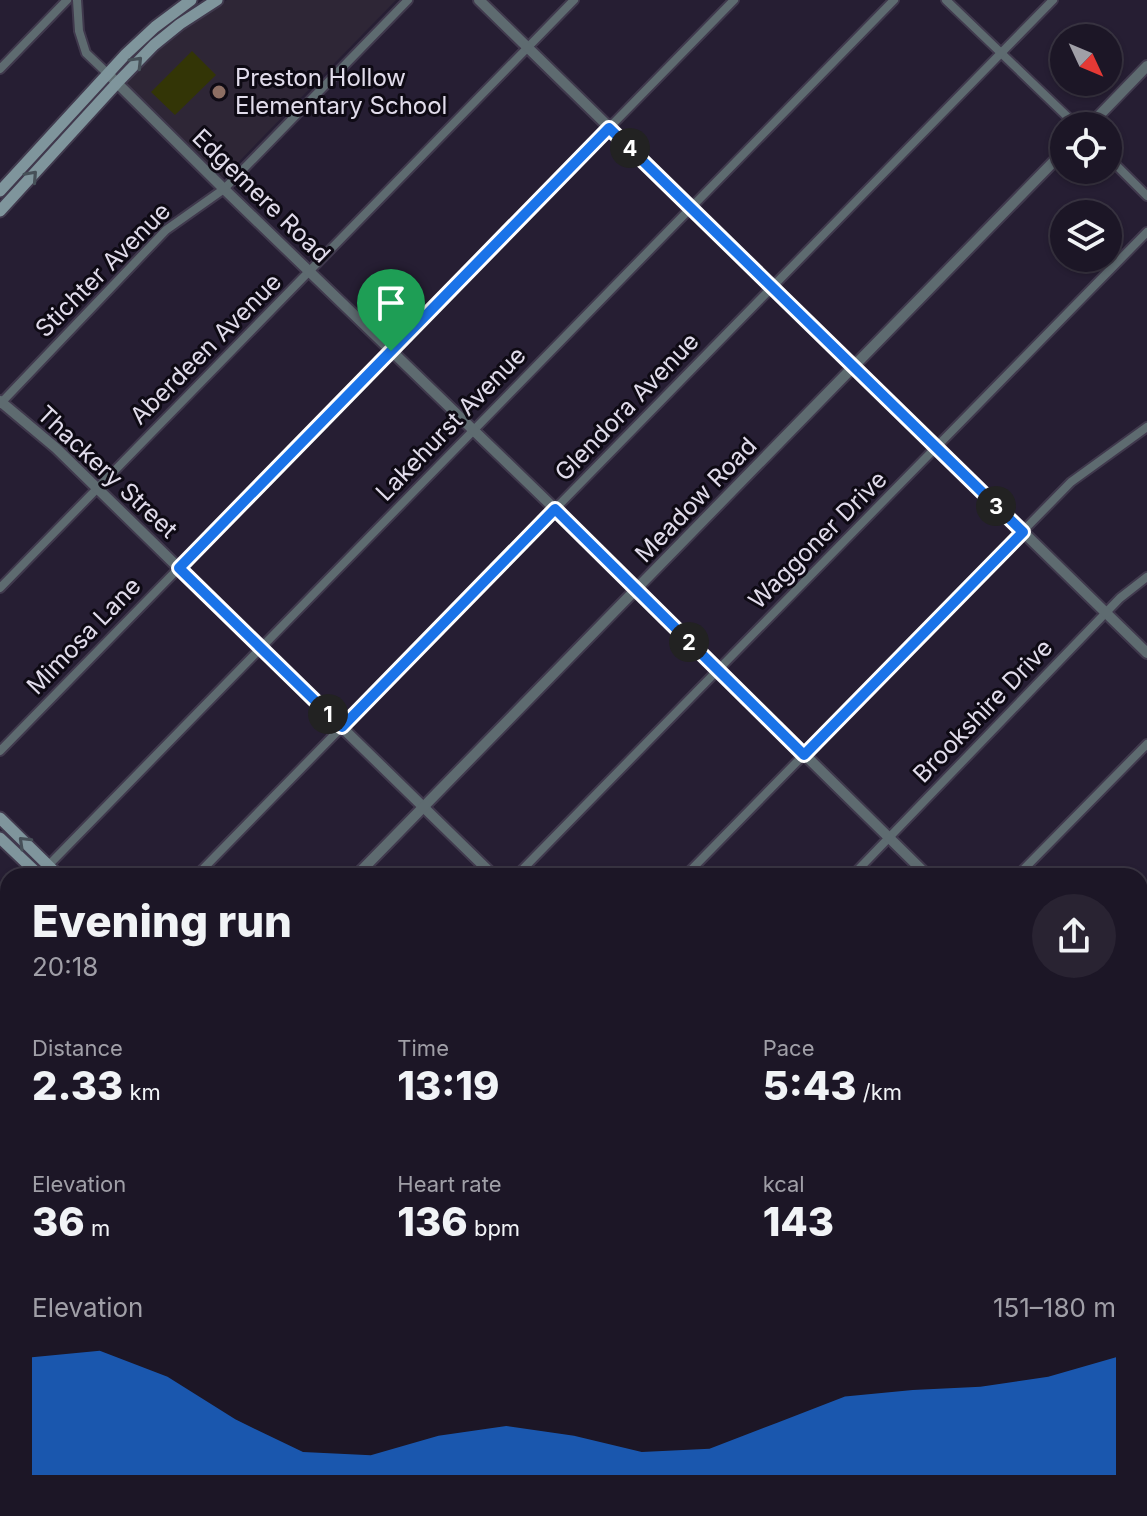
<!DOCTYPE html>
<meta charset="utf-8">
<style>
body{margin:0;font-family:Inter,sans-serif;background:#292332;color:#f1f3f6;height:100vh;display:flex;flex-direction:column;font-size:30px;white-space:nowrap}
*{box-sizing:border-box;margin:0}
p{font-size:26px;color:#a09fa7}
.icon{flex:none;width:44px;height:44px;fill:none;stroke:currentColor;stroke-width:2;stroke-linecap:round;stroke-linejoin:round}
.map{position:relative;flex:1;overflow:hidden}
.drawer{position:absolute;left:0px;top:868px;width:1148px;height:648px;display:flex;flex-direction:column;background:#1c1626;border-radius:24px 24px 0 0;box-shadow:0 2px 6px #0004,0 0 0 2px #3a3543}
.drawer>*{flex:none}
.needle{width:52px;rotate:134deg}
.fabs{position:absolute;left:1050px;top:24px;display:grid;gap:16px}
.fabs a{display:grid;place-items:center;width:72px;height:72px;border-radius:50%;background:#1c1626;box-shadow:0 2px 6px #0004,0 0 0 2px #3a3543;font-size:40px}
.pin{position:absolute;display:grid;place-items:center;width:68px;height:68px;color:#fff;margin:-82px -34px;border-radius:50% 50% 50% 0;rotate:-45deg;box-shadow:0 0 8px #0007}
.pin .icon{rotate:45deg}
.km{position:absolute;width:40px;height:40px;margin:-20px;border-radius:50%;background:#222;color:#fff;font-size:22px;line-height:40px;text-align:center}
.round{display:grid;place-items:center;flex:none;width:84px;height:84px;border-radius:42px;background:#292332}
.head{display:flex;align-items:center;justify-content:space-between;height:136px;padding:0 32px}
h1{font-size:44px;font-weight:800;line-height:60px}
.metrics{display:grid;grid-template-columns:repeat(3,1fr);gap:12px;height:136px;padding:8px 32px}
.metrics div{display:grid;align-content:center}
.metrics b{font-size:40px;font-weight:800}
.metrics small{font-size:22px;font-weight:400}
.metrics p{font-size:22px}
.chart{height:224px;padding:16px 32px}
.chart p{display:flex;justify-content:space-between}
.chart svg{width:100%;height:144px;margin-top:8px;fill:#1a73e8;opacity:.7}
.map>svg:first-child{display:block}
</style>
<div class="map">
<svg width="1147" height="1516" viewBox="0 0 1147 1516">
<rect width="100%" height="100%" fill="#261e33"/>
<g fill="#2e2636">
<path d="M 227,0 L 396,0 L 223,178 L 128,87 L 126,81 L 149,56 L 172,36 L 196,19 Z"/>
<path d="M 8,917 L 8,1359 L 0,1352 L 0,926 Z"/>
</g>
<g fill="#333506">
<path d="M 192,51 L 216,75 L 175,115 L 151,92 Z"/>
<path d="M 0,1085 L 8,1092 L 8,1187 L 0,1195 Z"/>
</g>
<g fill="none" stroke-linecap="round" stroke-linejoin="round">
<g stroke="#40394d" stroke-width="12">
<g id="minor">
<path d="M 77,0 L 79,31 L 86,53 L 107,73"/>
<path d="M 946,0 L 1077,126"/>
<path d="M 0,69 L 67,0"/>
<path d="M 1108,157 L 1147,196"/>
<path d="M 0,404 L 166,230 L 224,189 L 408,0"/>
<path d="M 0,588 L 574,0"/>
<path d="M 0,751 L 734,0"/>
<path d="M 38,876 L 894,0"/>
<path d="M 196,876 L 1053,0"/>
<path d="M 516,876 L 1147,232"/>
<path d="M 685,876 L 1071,482 L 1147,427"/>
<path d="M 852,876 L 1120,598 L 1147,577"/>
<path d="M 1017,876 L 1147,744"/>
<path d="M 0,915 L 8,907"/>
<path d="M 1140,926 L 1147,918"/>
<path d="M 1140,1104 L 1147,1097"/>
<path d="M 1140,1281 L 1147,1274"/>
<path d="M 0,1363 L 8,1370"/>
<path d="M 255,1508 L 258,1516"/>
<path d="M 385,1508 L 386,1516"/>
<path d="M 613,1508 L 613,1516"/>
<path d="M 33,1516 L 41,1508"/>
<path d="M 489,1516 L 490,1508"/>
<path d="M 741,1516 L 749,1508"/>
<path d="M 912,1516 L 920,1508"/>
</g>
</g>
<g stroke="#40394d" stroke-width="14">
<g id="tertiary">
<path d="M 479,0 L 1147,653"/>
<path d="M 107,73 L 224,189 L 555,509 L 928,876"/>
<path d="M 1089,126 L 1147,66"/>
<path d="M 0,401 L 56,448 L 494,876"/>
<path d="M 356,876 L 1064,151"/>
<path d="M 1140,1084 L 1147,1091"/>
<path d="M 0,1408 L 8,1399"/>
</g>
</g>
<g stroke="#40394d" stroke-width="15">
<g id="secondary">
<path d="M 0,191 L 126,54 L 155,27 L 191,0"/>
<path d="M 0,211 L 117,83 L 154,45 L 180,24 L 217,0"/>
<path d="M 0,818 L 59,876"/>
<path d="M 0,838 L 40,876"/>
<path d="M 1140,1452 L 1147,1445"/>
<path d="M 1140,1471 L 1147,1464"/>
<path d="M 706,1508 L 714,1516"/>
<path d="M 726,1508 L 734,1516"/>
<path d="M 1078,1516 L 1086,1508"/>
<path d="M 1096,1516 L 1104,1508"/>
</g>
</g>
<use href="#minor" stroke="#5e6b70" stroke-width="8"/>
<use href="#tertiary" stroke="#5e6b70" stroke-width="10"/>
<use href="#secondary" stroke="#7f959c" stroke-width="11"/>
</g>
<defs><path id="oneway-chevron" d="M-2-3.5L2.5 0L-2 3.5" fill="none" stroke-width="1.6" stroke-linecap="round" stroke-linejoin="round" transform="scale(2)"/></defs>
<g stroke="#465058">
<use href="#oneway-chevron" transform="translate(137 62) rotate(-46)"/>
<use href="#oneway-chevron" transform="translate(32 176) rotate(-48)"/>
<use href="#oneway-chevron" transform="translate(24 842) rotate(-136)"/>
</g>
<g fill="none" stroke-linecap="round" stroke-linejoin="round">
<g stroke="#fff" stroke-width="16">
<path id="route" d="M 609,128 L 1023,532 L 804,755 L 555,509 L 342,727 L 179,568 Z"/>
</g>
<use href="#route" stroke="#1a73e8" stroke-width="10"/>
</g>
<circle fill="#8d6e63" stroke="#0e0a14" stroke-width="3" cx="219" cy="92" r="8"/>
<g text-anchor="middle" stroke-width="6" stroke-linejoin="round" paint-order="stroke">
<g font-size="24" fill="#e1dceb" stroke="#0e0a14" text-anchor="start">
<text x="235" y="86">Preston Hollow<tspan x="235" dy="28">Elementary School</tspan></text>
</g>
<g font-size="24" fill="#e1dceb" stroke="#0e0a14">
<text transform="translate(261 196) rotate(44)" y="8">Edgemere Road</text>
<text transform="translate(103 270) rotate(-45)" y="8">Stichter Avenue</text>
<text transform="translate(206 349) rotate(-45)" y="8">Aberdeen Avenue</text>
<text transform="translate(627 407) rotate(-46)" y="8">Glendora Avenue</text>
<text transform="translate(451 424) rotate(-46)" y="8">Lakehurst Avenue</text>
<text transform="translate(107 472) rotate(43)" y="8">Thackery Street</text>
<text transform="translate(696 500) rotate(-46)" y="8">Meadow Road</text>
<text transform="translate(818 540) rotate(-45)" y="8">Waggoner Drive</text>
<text transform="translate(84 636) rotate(-46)" y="8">Mimosa Lane</text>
<text transform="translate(983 711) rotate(-46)" y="8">Brookshire Drive</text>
</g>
</g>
</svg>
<div class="fabs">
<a><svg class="needle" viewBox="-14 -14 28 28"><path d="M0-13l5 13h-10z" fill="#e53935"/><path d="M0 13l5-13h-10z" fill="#a09fa7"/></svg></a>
<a><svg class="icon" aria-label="locate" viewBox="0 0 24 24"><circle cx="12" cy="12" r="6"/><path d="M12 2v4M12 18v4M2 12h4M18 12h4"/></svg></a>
<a><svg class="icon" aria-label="layers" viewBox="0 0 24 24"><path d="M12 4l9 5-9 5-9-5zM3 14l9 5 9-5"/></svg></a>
</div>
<div class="pin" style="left:391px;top:351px;background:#1e9e55"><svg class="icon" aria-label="arrive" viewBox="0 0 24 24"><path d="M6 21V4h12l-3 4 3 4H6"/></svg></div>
<b class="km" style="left:328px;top:714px">1</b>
<b class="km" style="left:689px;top:642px">2</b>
<b class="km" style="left:996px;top:506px">3</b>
<b class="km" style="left:630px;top:148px">4</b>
<section class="drawer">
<div class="head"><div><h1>Evening run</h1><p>20:18</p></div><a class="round"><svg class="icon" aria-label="share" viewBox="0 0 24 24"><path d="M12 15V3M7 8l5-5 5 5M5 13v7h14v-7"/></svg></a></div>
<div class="metrics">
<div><p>Distance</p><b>2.33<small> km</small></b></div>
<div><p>Time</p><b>13:19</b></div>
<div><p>Pace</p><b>5:43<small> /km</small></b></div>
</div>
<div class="metrics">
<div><p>Elevation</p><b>36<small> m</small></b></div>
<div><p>Heart rate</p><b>136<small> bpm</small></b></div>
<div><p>kcal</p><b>143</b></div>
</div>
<div class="chart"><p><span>Elevation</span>151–180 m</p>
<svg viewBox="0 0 160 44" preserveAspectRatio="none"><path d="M0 44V8L10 6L20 14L30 27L40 37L50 38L60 32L70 29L80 32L90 37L100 36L110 28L120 20L130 18L140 17L150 14L160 8V44z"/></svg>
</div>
</section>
</div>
